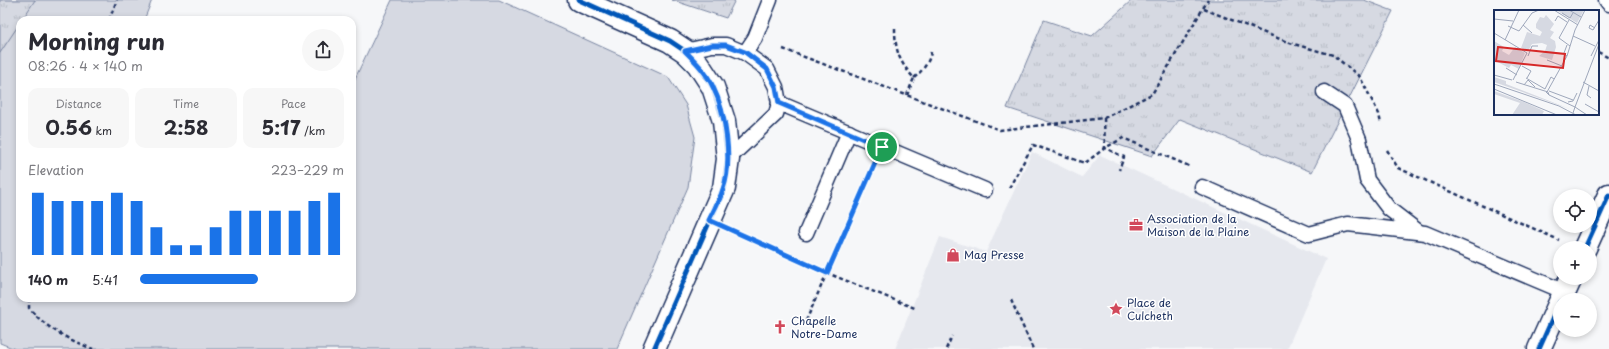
<!DOCTYPE html>
<meta charset="utf-8">
<style>
body{margin:0;font-family:"Playpen Sans",sans-serif;background:#f7f7f7;color:#2b2b33;height:100vh;display:flex;flex-direction:column;font-size:15px;white-space:nowrap}
*{box-sizing:border-box;margin:0}
p{font-size:13px;color:#7c7c81}
.icon{flex:none;width:22px;height:22px;fill:none;stroke:currentColor;stroke-width:2;stroke-linecap:round;stroke-linejoin:round}
.map{position:relative;flex:1;overflow:hidden}
.side{position:absolute;left:16px;top:16px;width:340px;height:286px;display:flex;flex-direction:column;background:#fff;border-radius:12px;box-shadow:0 2px 6px #0003}
.side>*{flex:none}
.controls{position:absolute;left:1553px;top:189px;display:grid;gap:8px}
.controls a{display:grid;place-items:center;width:44px;height:44px;border-radius:50%;background:#fff;box-shadow:0 2px 6px #0003;font-size:20px}
.pin{position:absolute;display:grid;place-items:center;width:34px;height:34px;color:#fff;margin:-17px;border:2px solid #fff;border-radius:50%;box-shadow:0 1px 4px #0007}
.round{display:grid;place-items:center;flex:none;width:42px;height:42px;border-radius:21px;background:#f7f7f7}
.summary{display:flex;align-items:center;justify-content:space-between;height:68px;padding:0 12px}
h1{font-size:22px;font-weight:700;line-height:30px}
.metrics{display:grid;grid-template-columns:repeat(3,1fr);gap:6px;height:68px;padding:4px 12px}
.metrics div{display:grid;align-content:center;border-radius:10px;background:#f7f7f7;text-align:center}
.metrics b{font-size:20px;font-weight:700}
.metrics small{font-size:11px;font-weight:400}
.metrics p{font-size:11px}
.chart{height:112px;padding:8px 12px}
.chart p{display:flex;justify-content:space-between}
.chart svg{width:100%;height:72px;margin-top:4px;stroke:#1a73e8;stroke-width:6}
ul{padding:0 12px;list-style:none;font-size:13px}
li{display:grid;grid-template-columns:64px 48px 1fr;align-items:center;height:30px}
li i{height:10px;border-radius:5px;background:#1a73e8}
.map>svg:first-child{display:block}
</style>
<div class="map">
<svg width="1609" height="349" viewBox="0 0 1609 349">
<defs>
<pattern id="park-tufts" width="24" height="20" patternUnits="userSpaceOnUse"><rect width="24" height="20" fill="#d6d9e2"/><path d="M3 7l-1-3M5 7V3M7 7l1-3M15 17l-1-3M17 17v-4M19 17l1-3" fill="none" stroke="#b7bbc4"/></pattern>
</defs>
<rect width="100%" height="100%" fill="#f6f7f9"/>
<filter id="ink" filterUnits="userSpaceOnUse"><feTurbulence type="fractalNoise" baseFrequency=".025" numOctaves="2"/><feDisplacementMap in="SourceGraphic" scale="8" xChannelSelector="R" yChannelSelector="G"/><feConvolveMatrix kernelMatrix="1 2 1 2 8 2 1 2 1" color-interpolation-filters="sRGB"/></filter>
<g filter="url(#ink)">
<path fill="#e6e8ee" d="M 1032,152 L 1082,177 L 1100,155 L 1326,259 L 1287,349 L 895,349 L 940,237 L 986,252 Z"/>
<path fill="#d6d9e2" stroke="#7884a0" d="M 0,0 L 152,0 L 144,20 L 20,20 L 20,298 L 352,298 L 352,85 L 392,0 L 499,0 L 668,77 L 686,105 L 695,137 L 688,187 L 617,349 L 15,349 L 0,343 Z"/>
<g fill="url(#park-tufts)" stroke="#7884a0">
<path d="M 0,0 L 35,0 L 22,20 L 20,20 L 20,23 L 0,53 Z"/>
<path d="M 672,0 L 735,0 L 726,18 Z"/>
<path d="M 1132,0 L 1364,0 L 1393,11 L 1312,172 L 1180,119 L 1152,156 L 1007,108 L 1044,20 L 1092,36 Z"/>
</g>
<g fill="none" stroke-linecap="round" stroke-linejoin="round">
<g stroke="#1b2f5e" stroke-width="17">
<g id="lane">
<path d="M 1606,0 L 1609,4"/>
<path d="M 685,51 L 712,45 L 726,45 L 745,53"/>
<path d="M 1324,92 L 1345,106 L 1359,139 L 1367,180 L 1389,209 L 1419,232"/>
<path d="M 779,103 L 985,190"/>
<path d="M 728,159 L 776,114 L 779,103 L 776,87 L 767,69 L 745,53 L 755,38 L 770,0"/>
<path d="M 1202,187 L 1309,234 L 1348,224 L 1425,233 L 1565,292"/>
<path d="M 806,233 L 849,132"/>
</g>
</g>
<g stroke="#1b2f5e" stroke-width="25">
<g id="street">
<path d="M 579,0 L 670,41 L 685,51 L 698,64 L 713,87 L 724,121 L 728,159 L 724,188 L 654,349"/>
<path d="M 1585,248 L 1609,195"/>
<path d="M 1561,300 L 1571,278"/>
<path d="M 1539,349 L 1560,302"/>
</g>
</g>
<g stroke="#1b2f5e" stroke-width="2.5" stroke-dasharray="4 3" stroke-linecap="butt">
<path d="M 1204,9 L 1290,43 L 1333,55 L 1360,77 L 1379,114 L 1381,124"/>
<path d="M 109,20 L 117,0"/>
<path d="M 895,28 C 895,50 899,62 914,78 L 907,95"/>
<path d="M 783,49 L 1000,130 L 1104,118 L 1152,94 L 1208,0"/>
<path d="M 1598,52 L 1609,58"/>
<path d="M 914,78 C 922,71 929,63 931,52"/>
<path d="M 1104,118 L 1105,148 L 1124,157 L 1119,170"/>
<path d="M 1387,150 L 1398,168 L 1559,240"/>
<path d="M 1009,188 L 1033,145 L 1085,163 L 1105,148 L 1123,138 L 1189,166"/>
<path d="M 737,232 L 827,273 L 917,309"/>
<path d="M 29,298 L 29,308 C 47,329 67,339 93,349"/>
<path d="M 1011,300 L 1033,349"/>
<path d="M 806,321 L 872,169"/>
<path d="M 946,349 L 952,336"/>
</g>
<use href="#lane" stroke="#fff" stroke-width="14"/>
<use href="#street" stroke="#fff" stroke-width="22"/>
<g stroke="#fff" stroke-width="8">
<g id="cycleway">
<path d="M 579,0 L 670,41 L 685,51 L 698,64 L 713,87 L 724,121 L 728,159 L 724,188 L 654,349"/>
<path d="M 1585,248 L 1609,195"/>
<path d="M 1539,349 L 1560,302"/>
</g>
</g>
<use href="#cycleway" stroke="#0057b8" stroke-width="5"/>
</g>
</g>
<g fill="none" stroke-linecap="round" stroke-linejoin="round" filter="url(#ink)">
<g stroke="#fff" stroke-width="8">
<path id="route" d="M 712,45 L 726,45 L 745,52 L 767,69 L 776,87 L 779,103 L 882,147 L 827,273 L 709,220 C 714,210 720,200 723,189 C 733,162 726,113 713,87 C 707,73 696,62 685,51 Z"/>
</g>
<use href="#route" stroke="#1a73e8" stroke-width="5"/>
</g>
<defs>
<g id="office-bare" transform="scale(1.08)"><path d="M-6-3h4V-5.5h4V-3h4V5H-6ZM-1-4.5V-3h2v-1.5ZM-6 0V1H6V0Z" fill="#d1495b" stroke="#fff" stroke-width="2.5" paint-order="stroke"/></g>
<g id="shop-bare" transform="scale(1.08)"><path d="M-5-2.5h2.3a2.7 3.5 0 0 1 5.4 0H5L5.5 6h-11ZM-1.5-2.5h3a1.5 2.3 0 0 0-3 0Z" fill="#d1495b" stroke="#fff" stroke-width="2.5" paint-order="stroke"/></g>
<g id="sight-bare" transform="scale(1.08)"><path d="M0-6L1.8-2.2L6-1.7L2.9 1.2L3.7 5.4L0 3.3L-3.7 5.4L-2.9 1.2L-6-1.7L-1.8-2.2Z" fill="#d1495b" stroke="#fff" stroke-width="2.5" paint-order="stroke"/></g>
<g id="church-bare" transform="scale(1.08)"><path d="M-1.2-6h2.4v3.5h3.3v2.4h-3.3V6h-2.4V-.1h-3.3v-2.4h3.3Z" fill="#d1495b" stroke="#fff" stroke-width="2.5" paint-order="stroke"/></g>
</defs>
<g fill-rule="evenodd">
<use href="#office-bare" x="1136" y="225"/>
<use href="#shop-bare" x="953" y="255"/>
<use href="#sight-bare" x="1116" y="309"/>
<use href="#church-bare" x="780" y="327"/>
</g>
<g text-anchor="middle" stroke-width="3" stroke-linejoin="round" paint-order="stroke">
<g font-size="11" fill="#1b2f5e" stroke="#fff" text-anchor="start">
<text x="1147" y="223">Association de la<tspan x="1147" dy="13">Maison de la Plaine</tspan></text>
<text x="964" y="259">Mag Presse</text>
<text x="1127" y="307">Place de<tspan x="1127" dy="13">Culcheth</tspan></text>
<text x="791" y="325">Chapelle<tspan x="791" dy="13">Notre-Dame</tspan></text>
</g>
</g>
<g transform="translate(1494 10)">
<rect width="105" height="105" fill="#f6f7f9"/>
<path d="M 0,31 L 10,37 L 8,41 L 15,45 L 21,37 L 31,43 L 25,59 L 17,55 L 15,58 L 0,50 ZM 0,67 L 12,71 L 12,74 L 76,99 L 0,72 ZM 0,81 L 30,92 L 50,101 L 48,105 L 18,105 L 26,93 L 0,84 Z" fill="#d6d9e2"/>
<path d="M 62,0 L 90,0 L 83,13 Z" fill="#d6d9e2"/>
<path d="M 52,5 L 60,14 L 56,20 L 60,22 L 56,28 L 61,31 L 62,37 L 58,50 L 45,46 L 51,41 L 53,35 L 48,33 L 38,34 L 34,41 L 27,38 L 33,22 L 46,26 L 48,22 L 42,18 L 42,14 L 46,7 L 50,8 Z" fill="#d6d9e2"/>
<path fill="none" stroke="#9ea7bb" stroke-width="1" d="M 60,0 L 84,15M 75,0 L 87,7M 68,3 L 76,8 L 79,3M 0,9 L 19,11M 75,10 L 65,28 L 76,36M 61,11 L 64,6 L 73,12M 29,15 L 38,23M 14,16 L 25,21 L 38,3 L 45,0M 101,18 L 96,15 L 95,18 L 99,20 L 105,10M 0,23 L 33,43 L 19,70M 79,26 L 101,36M 11,30 L 25,0M 34,46 L 38,36 L 44,36M 73,46 L 70,43 L 73,35M 97,46 L 105,30M 53,50 L 68,56M 28,56 L 37,61 L 33,68M 12,58 L 23,65M 0,65 L 18,70M 32,68 L 51,79 L 57,67 L 60,69M 22,72 L 54,82 L 55,85 L 52,82M 89,72 L 105,81M 0,74 L 65,96 L 82,105M 30,75 L 34,70 L 41,77M 95,76 L 93,85 L 97,88M 0,79 L 63,105M 55,81 L 79,90M 53,82 L 73,46 L 81,20 L 91,0M 55,85 L 81,97 L 105,34M 74,92 L 79,91 L 83,83M 91,94 L 105,102M 79,103 L 81,97 L 93,105"/>
<path fill="#d62828" fill-opacity="0.15" stroke="#d62828" stroke-width="2" d="M 4,37 L 71,44 L 69,58 L 2,51 Z"/>
<rect width="105" height="105" fill="none" stroke="#1b2f5e" stroke-width="2"/>
</g>
</svg>
<div class="controls">
<a><svg class="icon" aria-label="locate" viewBox="0 0 24 24"><circle cx="12" cy="12" r="6"/><path d="M12 2v4M12 18v4M2 12h4M18 12h4"/></svg></a>
<a>+</a>
<a>−</a>
</div>
<div class="pin" style="left:882px;top:147px;background:#1e9e55"><svg class="icon" aria-label="arrive" viewBox="0 0 24 24"><path d="M6 21V4h12l-3 4 3 4H6"/></svg></div>
<section class="side">
<div class="summary"><div><h1>Morning run</h1><p>08:26 · 4 × 140 m</p></div><a class="round"><svg class="icon" aria-label="share" viewBox="0 0 24 24"><path d="M12 15V3M7 8l5-5 5 5M5 13v7h14v-7"/></svg></a></div>
<div class="metrics">
<div><p>Distance</p><b>0.56<small> km</small></b></div>
<div><p>Time</p><b>2:58</b></div>
<div><p>Pace</p><b>5:17<small> /km</small></b></div>
</div>
<div class="chart"><p><span>Elevation</span>223–229 m</p>
<svg viewBox="0 0 160 44" preserveAspectRatio="none"><path d="M5 44V6M15 44V11M25 44V11M35 44V11M45 44V6M55 44V11M65 44V27M75 44V38M85 44V38M95 44V27M105 44V17M115 44V17M125 44V17M135 44V17M145 44V11M155 44V6"/></svg>
</div>
<ul>
<li><b>140 m</b>5:41<i style="width:58%"></i></li>
</ul>
</section>
</div>
